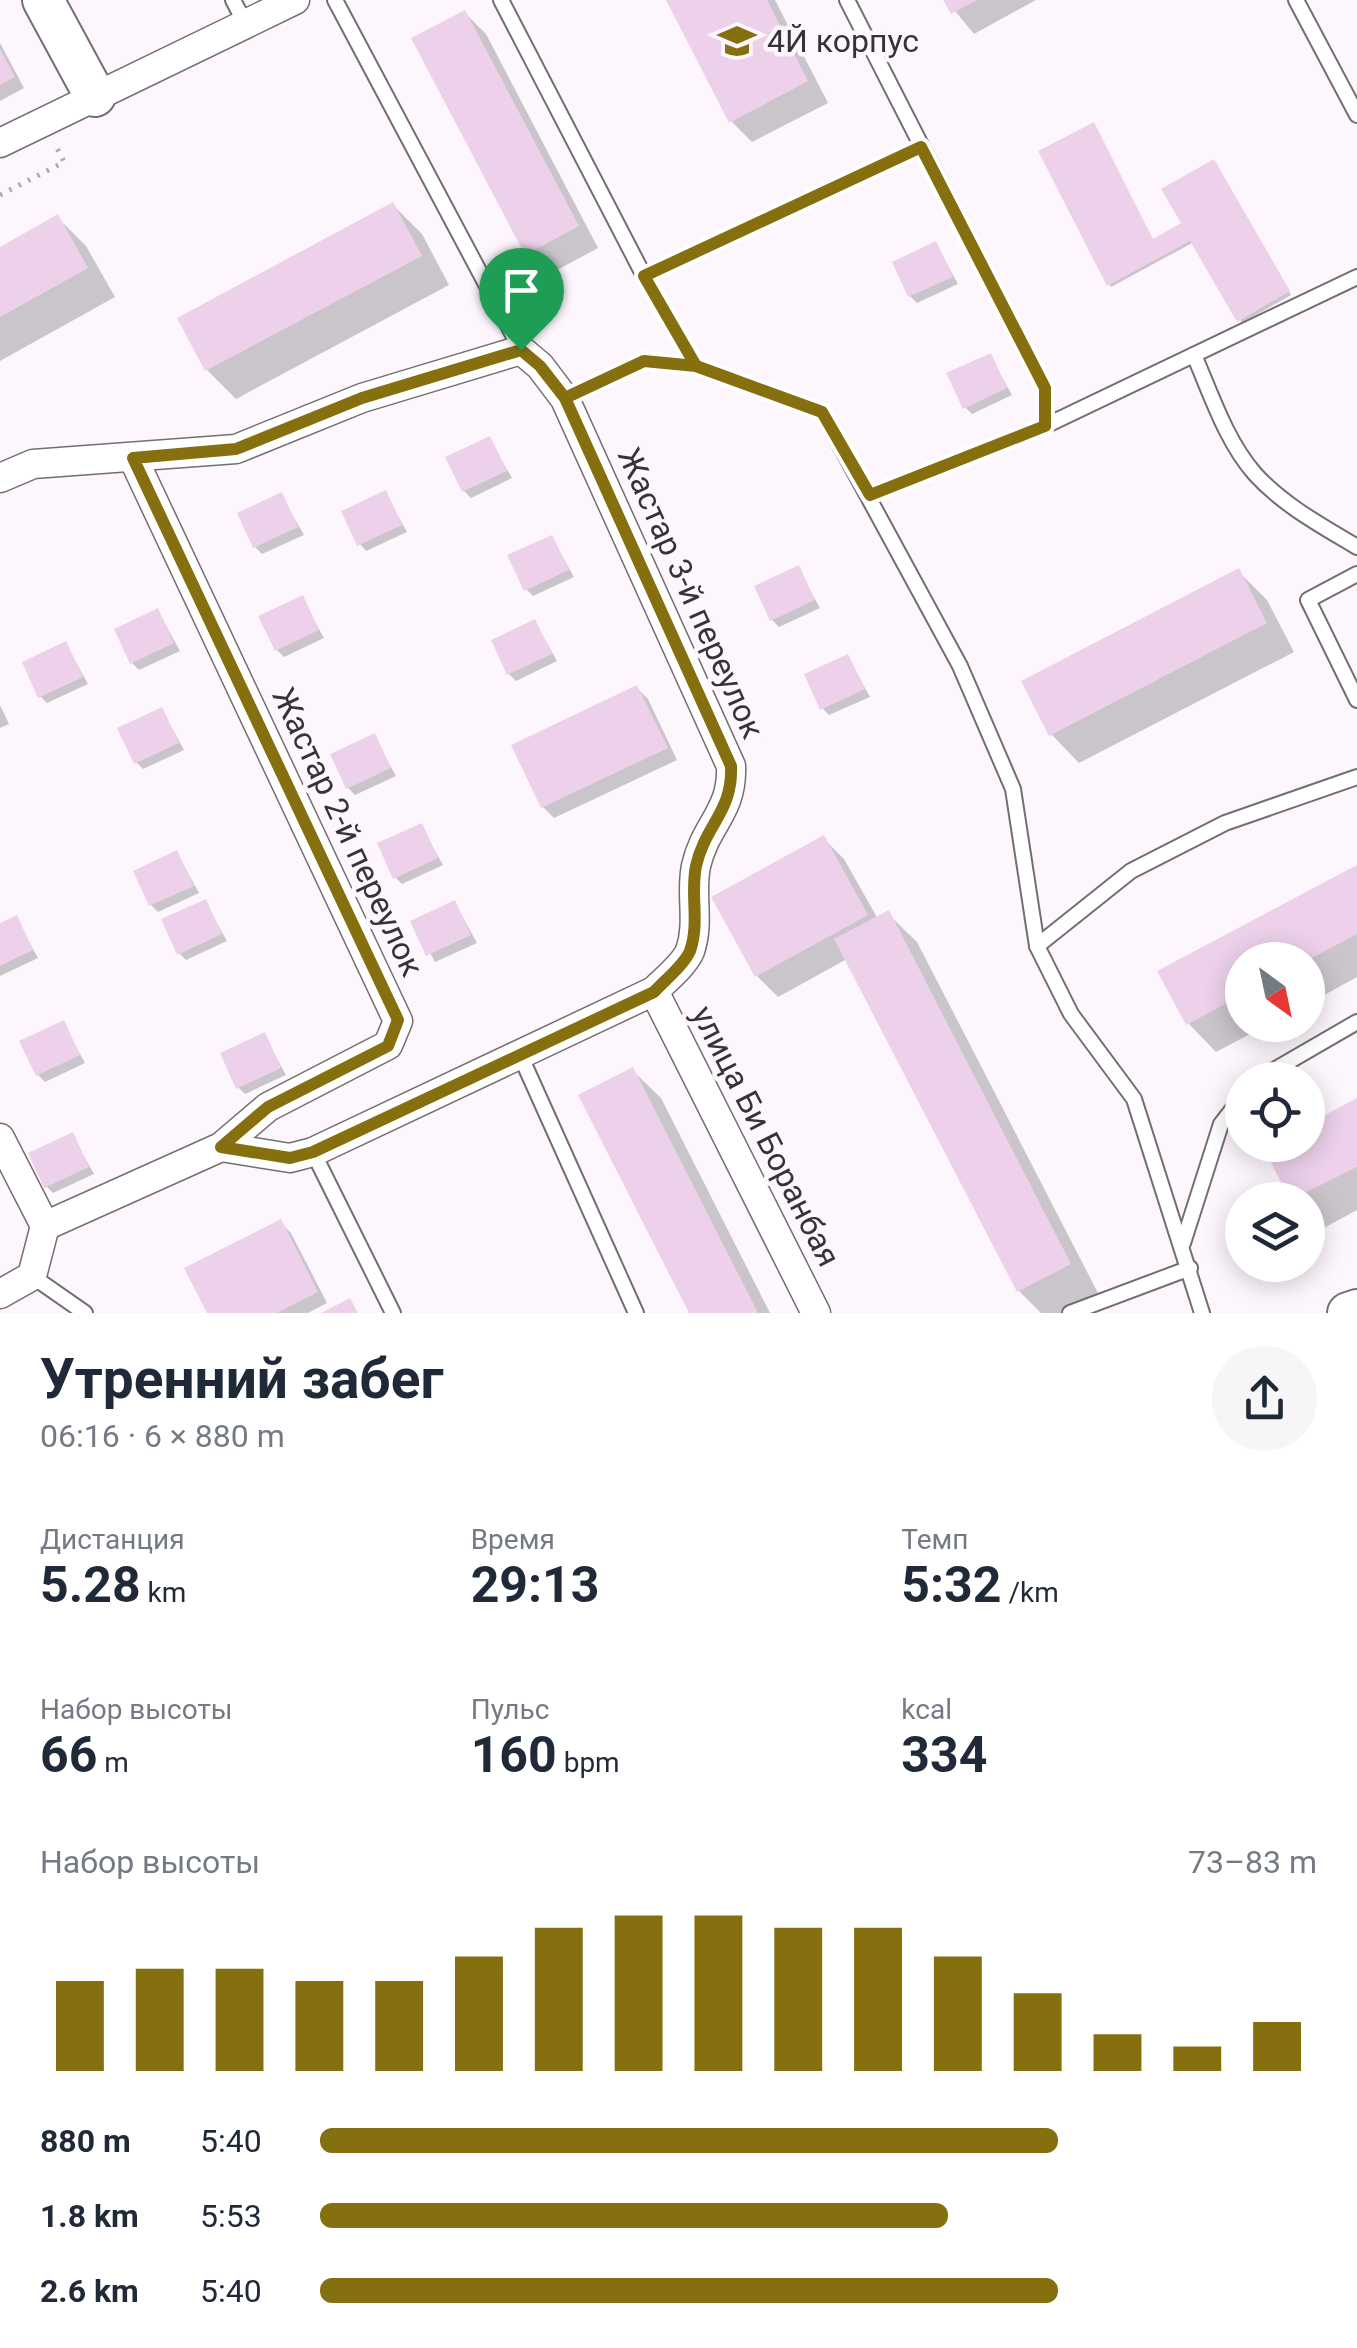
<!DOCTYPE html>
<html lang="ru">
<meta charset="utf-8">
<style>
body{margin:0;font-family:Roboto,sans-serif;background:#f6f6f7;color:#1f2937;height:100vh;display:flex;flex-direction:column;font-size:38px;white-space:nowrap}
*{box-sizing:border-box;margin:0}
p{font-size:32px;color:#747a83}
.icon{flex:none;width:55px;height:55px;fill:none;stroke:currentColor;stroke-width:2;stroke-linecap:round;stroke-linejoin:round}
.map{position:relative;height:1313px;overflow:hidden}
.drawer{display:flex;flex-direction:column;background:#fff;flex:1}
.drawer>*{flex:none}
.needle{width:65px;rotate:147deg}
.tools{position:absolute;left:1225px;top:942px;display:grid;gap:20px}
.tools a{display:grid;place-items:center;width:100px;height:100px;border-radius:50%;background:#fff;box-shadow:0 5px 25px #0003;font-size:50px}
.pin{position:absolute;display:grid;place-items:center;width:85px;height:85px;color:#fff;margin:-102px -42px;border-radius:50% 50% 50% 0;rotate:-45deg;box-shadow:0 0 10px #0007}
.pin .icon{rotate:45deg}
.round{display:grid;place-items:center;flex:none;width:105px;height:105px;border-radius:52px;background:#f6f6f7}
.headline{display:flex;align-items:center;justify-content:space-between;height:170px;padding:0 40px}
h1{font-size:55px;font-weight:700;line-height:75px}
.stats{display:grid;grid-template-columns:repeat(3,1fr);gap:15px;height:170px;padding:10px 40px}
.stats div{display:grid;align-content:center}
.stats b{font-size:50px;font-weight:700}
.stats small{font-size:28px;font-weight:400}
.stats p{font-size:28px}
.chart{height:280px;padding:20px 40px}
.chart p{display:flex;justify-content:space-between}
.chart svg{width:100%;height:180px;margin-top:10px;stroke:#866f0f;stroke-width:6}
ul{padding:0 40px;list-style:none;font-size:32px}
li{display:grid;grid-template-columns:160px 120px 1fr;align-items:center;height:75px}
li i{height:25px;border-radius:12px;background:#866f0f}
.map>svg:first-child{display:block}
</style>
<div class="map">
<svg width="1357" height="1313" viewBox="0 0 1357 1313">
<rect width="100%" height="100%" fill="#fdf7fd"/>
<g fill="#0003">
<path d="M 669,0 L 775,0 L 828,103 L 752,142 L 731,121 Z"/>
<path d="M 946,0 L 1036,0 L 974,34 Z"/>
<path d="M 465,13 L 486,34 L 598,248 L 548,275 L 527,254 Z"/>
<path d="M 0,43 L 24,88 L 0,101 Z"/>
<path d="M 1217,165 L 1291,295 L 1242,323 L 1194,242 L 1111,287 L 1109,284 L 1154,241 L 1184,224 Z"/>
<path d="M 393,205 L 422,234 L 449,285 L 236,399 L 207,370 L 180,319 Z"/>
<path d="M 57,217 L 86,246 L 115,297 L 0,361 L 0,250 Z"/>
<path d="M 936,244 L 958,284 L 917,303 L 910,296 Z"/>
<path d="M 990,356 L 1012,395 L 972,414 L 965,407 Z"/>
<path d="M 489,439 L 512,478 L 471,498 L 464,491 Z"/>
<path d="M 385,493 L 407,532 L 366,551 L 360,544 Z"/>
<path d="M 281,495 L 304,535 L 262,554 L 255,547 Z"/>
<path d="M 552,538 L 574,577 L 533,596 L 526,589 Z"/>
<path d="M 798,568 L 820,608 L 779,627 L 772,620 Z"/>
<path d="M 1238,571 L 1267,600 L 1294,652 L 1079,763 L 1051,734 Z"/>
<path d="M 302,598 L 324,638 L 284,657 L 277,650 Z"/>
<path d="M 158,611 L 180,651 L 139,670 L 132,663 Z"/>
<path d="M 535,622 L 557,661 L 516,681 L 509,674 Z"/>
<path d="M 66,644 L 88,684 L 47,703 L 40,696 Z"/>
<path d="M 848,657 L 870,697 L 829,715 L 822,708 Z"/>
<path d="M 637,688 L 648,699 L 677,760 L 554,818 L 543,807 Z"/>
<path d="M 0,705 L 9,724 L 0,728 Z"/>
<path d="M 162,710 L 184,750 L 143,769 L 136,762 Z"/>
<path d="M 374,736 L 396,776 L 355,795 L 348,788 Z"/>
<path d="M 421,826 L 443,865 L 402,884 L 395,877 Z"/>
<path d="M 823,838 L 844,859 L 878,919 L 888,914 L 917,942 L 1098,1293 L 1060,1313 L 1041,1313 L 1019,1291 L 847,959 L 778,997 L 757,976 L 714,898 Z"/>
<path d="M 177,853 L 199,893 L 158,912 L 151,905 Z"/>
<path d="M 1357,868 L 1357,977 L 1308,1004 L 1308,960 L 1242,960 L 1242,1025 L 1267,1025 L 1216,1052 L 1188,1023 L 1160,972 Z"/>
<path d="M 205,902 L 227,941 L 186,960 L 179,953 Z"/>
<path d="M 455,903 L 477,943 L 435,962 L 413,922 Z"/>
<path d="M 16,918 L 38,958 L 0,976 L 0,926 Z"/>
<path d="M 63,1023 L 85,1063 L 45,1082 L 38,1075 Z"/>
<path d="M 264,1035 L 286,1075 L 245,1094 L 238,1087 Z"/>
<path d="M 632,1070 L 661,1098 L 770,1313 L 692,1313 Z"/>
<path d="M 1357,1101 L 1357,1210 L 1322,1229 L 1308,1214 L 1308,1200 L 1293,1200 L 1266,1148 L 1308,1145 L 1308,1127 Z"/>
<path d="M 72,1135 L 94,1174 L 53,1193 L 46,1186 Z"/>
<path d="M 280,1222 L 291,1233 L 327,1303 L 308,1313 L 210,1313 Z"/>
</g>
<g fill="#edd1eb">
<path d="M 666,0 L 767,0 L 808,81 L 729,123 Z"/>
<path d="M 943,0 L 977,0 L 951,14 Z"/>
<path d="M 465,10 L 579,226 L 525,255 L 411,38 Z"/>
<path d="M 0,49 L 15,77 L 0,85 Z"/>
<path d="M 1094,122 L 1153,239 L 1181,223 L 1161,189 L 1214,159 L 1290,291 L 1237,322 L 1190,241 L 1107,286 L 1038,151 Z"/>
<path d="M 393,202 L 422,256 L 205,371 L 177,318 Z"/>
<path d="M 58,214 L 88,268 L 0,317 L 0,247 Z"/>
<path d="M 936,241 L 953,277 L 908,297 L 892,262 Z"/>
<path d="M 991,353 L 1007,388 L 963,409 L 946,373 Z"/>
<path d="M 490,436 L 507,471 L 462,492 L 445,457 Z"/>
<path d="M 386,490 L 402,525 L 357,546 L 341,511 Z"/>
<path d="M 282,492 L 298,527 L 253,548 L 237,513 Z"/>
<path d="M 552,535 L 569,570 L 524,591 L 507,555 Z"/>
<path d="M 799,565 L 815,600 L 770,621 L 754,586 Z"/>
<path d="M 1239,568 L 1267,623 L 1049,736 L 1021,681 Z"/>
<path d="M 303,595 L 319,630 L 275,651 L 258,616 Z"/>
<path d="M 158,608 L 174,643 L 130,664 L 114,629 Z"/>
<path d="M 535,619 L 552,654 L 507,675 L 491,640 Z"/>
<path d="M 66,641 L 83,677 L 38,698 L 22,662 Z"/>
<path d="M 848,654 L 865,689 L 820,710 L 804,674 Z"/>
<path d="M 637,685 L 668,748 L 541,808 L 511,745 Z"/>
<path d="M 162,707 L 179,743 L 134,764 L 117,728 Z"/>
<path d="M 375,733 L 391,768 L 346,789 L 330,754 Z"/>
<path d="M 422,823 L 438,858 L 393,879 L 377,843 Z"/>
<path d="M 824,835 L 868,915 L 755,977 L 711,897 Z"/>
<path d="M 177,850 L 194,886 L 149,906 L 133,871 Z"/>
<path d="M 1357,865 L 1357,934 L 1308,960 L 1242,960 L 1242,995 L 1186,1025 L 1157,971 Z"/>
<path d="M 206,899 L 222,934 L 177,955 L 161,919 Z"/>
<path d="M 455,900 L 471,935 L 426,956 L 410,921 Z"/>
<path d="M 889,910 L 1071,1264 L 1017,1292 L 834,939 Z"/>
<path d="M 17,915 L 33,950 L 0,966 L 0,923 Z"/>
<path d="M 64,1020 L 80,1055 L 36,1076 L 19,1041 Z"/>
<path d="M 265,1032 L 281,1068 L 236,1089 L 220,1053 Z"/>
<path d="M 633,1067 L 758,1313 L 689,1313 L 578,1095 Z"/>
<path d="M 1357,1098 L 1357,1167 L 1290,1200 L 1263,1147 L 1308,1145 L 1308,1124 Z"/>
<path d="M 73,1132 L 89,1167 L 44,1188 L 28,1153 Z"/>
<path d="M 281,1219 L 318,1292 L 277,1313 L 207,1313 L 184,1268 Z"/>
<path d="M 350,1298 L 358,1313 L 321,1313 Z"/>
</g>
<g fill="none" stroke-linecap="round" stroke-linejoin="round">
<g stroke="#746e73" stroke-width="18">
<g id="lane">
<path d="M 233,0 L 246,25"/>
<path d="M 335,0 L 521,350"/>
<path d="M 501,0 L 644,276"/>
<path d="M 847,0 L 1045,388 L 1045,426 L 870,495"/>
<path d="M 1296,0 L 1357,115"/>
<path d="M 1194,355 C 1211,394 1226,441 1255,474 C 1283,505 1322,526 1357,547"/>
<path d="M 696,366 L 644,276 L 921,147"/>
<path d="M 565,399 L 644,361 L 696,366 L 822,412 L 960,666 L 1013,789 L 1037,946 L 1071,1014 L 1134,1099 L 1202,1313"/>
<path d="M 1045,426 L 1357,277"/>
<path d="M 1357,574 L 1308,600 L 1357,700"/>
<path d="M 1037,946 L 1131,871 L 1225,823 L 1357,777"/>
<path d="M 521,1057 L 636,1313"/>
<path d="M 1257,1080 L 1357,1022"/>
<path d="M 313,1152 L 393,1313"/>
<path d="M 1183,1243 L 1221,1124 L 1242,1097"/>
<path d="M 32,1276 L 85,1313"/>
<path d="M 1070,1313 L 1190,1268"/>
</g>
</g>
<g stroke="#746e73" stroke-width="31">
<g id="street">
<path d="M 0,143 L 295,0"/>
<path d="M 0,478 L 33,464 L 236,449 L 362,398 L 521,350 L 540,366 L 565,399 L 731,766 C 733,812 705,825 696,866 C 690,894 700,922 690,951 C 684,965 665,980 654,991 L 313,1152 L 290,1158 L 221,1147"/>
<path d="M 654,991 L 816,1313"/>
<path d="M 0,1138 L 45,1226 L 32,1276 L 0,1294"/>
<path d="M 45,1226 L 221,1147 L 268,1107 L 388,1045 L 398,1021 L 133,458"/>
</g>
</g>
<g stroke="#746e73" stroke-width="44">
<g id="secondary">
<path d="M 43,0 L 95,96"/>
<path d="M 1348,1313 L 1357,1310"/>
</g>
</g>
<path stroke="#aea9ae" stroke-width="5" stroke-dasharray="2.5 8" stroke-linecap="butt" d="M 0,195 L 64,162 L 55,144"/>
<use href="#lane" stroke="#fff" stroke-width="14"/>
<use href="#street" stroke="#fff" stroke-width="28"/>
<use href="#secondary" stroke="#fff" stroke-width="40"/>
</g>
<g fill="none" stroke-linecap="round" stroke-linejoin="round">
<g stroke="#fff" stroke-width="20">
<path id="route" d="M 521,350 L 362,398 L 236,449 L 133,458 L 398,1020 L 388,1046 L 268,1107 L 221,1147 L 290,1158 L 313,1152 L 654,992 C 665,980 684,965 690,951 C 700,922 690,894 696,866 C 705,825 733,812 731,766 L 565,398 L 644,361 L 696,366 L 822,412 L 870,495 L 1045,426 L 1045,388 L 921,147 L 644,276 L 696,366 L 644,361 L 565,398 L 540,366 L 521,350"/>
</g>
<use href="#route" stroke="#866f0f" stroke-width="12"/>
</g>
<defs>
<g id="university-bare" transform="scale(3)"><path d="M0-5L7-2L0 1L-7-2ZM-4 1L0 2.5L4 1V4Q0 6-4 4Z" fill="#866f0f" stroke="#fdf7fd" stroke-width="2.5" paint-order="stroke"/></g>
</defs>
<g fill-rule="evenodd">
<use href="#university-bare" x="737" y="41"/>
</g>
<g text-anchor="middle" stroke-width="9" stroke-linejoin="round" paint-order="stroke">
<g font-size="32" fill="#353335" stroke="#fdf7fd" text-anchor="start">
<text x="767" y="52">4Й корпус</text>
</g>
<g font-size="32" fill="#353335" stroke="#fdf7fd">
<text transform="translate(691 593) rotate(66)" y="11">Жастар 3-й переулок</text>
<text transform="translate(348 832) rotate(65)" y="11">Жастар 2-й переулок</text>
<text transform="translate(766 1136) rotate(63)" y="11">улица Би Боранбая</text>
</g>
</g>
</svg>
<div class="tools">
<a><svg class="needle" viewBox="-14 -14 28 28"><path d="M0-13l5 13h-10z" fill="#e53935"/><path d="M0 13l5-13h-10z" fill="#747a83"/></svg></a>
<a><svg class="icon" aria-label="locate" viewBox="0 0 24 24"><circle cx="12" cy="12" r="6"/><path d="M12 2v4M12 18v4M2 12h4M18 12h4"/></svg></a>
<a><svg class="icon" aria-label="layers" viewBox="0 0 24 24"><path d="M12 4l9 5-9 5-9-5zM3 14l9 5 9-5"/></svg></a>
</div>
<div class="pin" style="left:521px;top:350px;background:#1e9e55"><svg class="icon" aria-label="arrive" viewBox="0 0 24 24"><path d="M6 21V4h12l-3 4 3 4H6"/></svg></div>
</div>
<section class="drawer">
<div class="headline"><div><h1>Утренний забег</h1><p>06:16 · 6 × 880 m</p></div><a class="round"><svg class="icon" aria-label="share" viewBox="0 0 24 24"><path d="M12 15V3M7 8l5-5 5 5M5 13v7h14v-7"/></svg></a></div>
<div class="stats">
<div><p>Дистанция</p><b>5.28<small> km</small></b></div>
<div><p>Время</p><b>29:13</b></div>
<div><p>Темп</p><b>5:32<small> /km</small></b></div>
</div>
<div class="stats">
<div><p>Набор высоты</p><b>66<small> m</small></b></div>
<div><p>Пульс</p><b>160<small> bpm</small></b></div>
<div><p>kcal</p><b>334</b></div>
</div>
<div class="chart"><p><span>Набор высоты</span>73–83 m</p>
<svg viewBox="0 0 160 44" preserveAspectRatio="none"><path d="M5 44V22M15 44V19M25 44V19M35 44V22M45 44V22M55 44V16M65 44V9M75 44V6M85 44V6M95 44V9M105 44V9M115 44V16M125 44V25M135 44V35M145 44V38M155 44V32"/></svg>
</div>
<ul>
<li><b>880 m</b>5:40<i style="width:74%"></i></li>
<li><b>1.8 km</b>5:53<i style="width:63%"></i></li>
<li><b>2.6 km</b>5:40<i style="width:74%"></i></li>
</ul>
</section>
